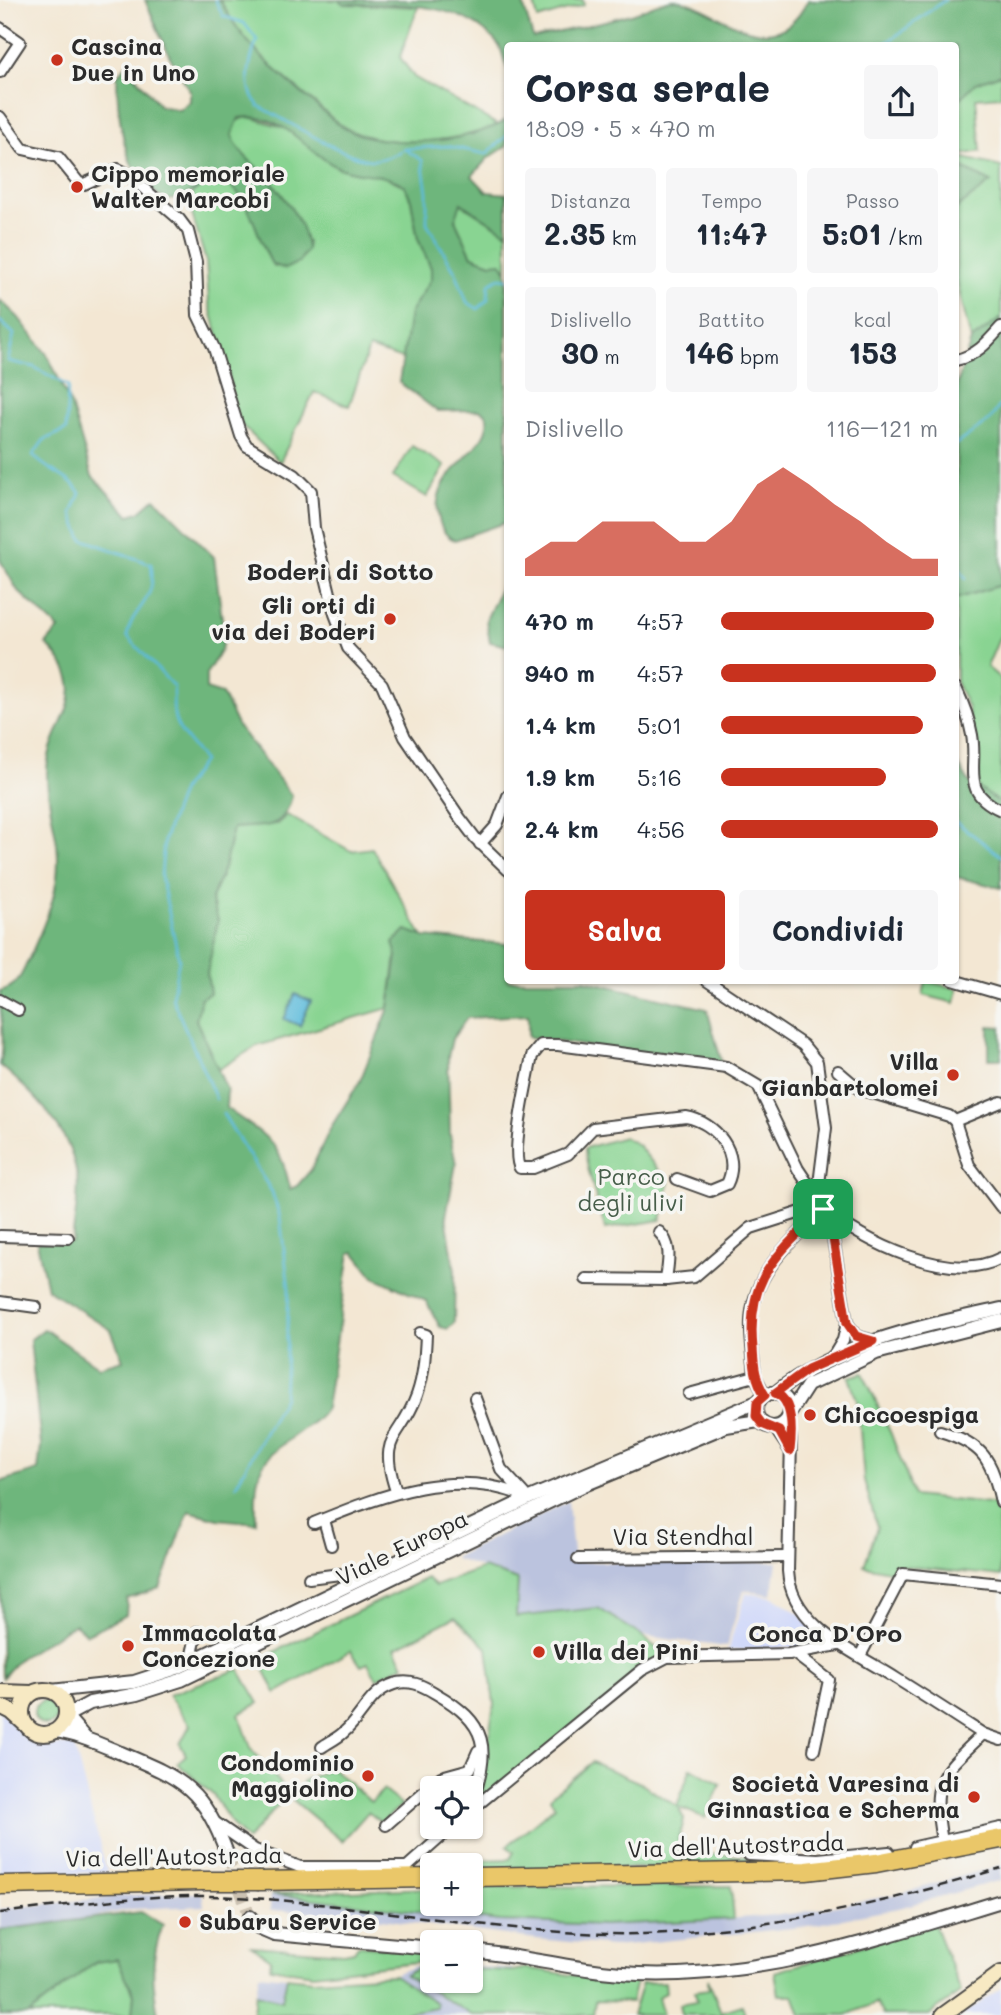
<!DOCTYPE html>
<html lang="it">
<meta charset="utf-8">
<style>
body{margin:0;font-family:Mali,sans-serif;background:#f6f6f7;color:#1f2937;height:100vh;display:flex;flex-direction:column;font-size:26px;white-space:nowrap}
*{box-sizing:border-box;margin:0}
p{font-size:23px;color:#747a83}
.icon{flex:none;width:38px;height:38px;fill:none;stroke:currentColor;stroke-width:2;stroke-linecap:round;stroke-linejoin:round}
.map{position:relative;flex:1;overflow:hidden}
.side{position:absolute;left:504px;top:42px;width:455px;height:942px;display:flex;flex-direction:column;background:#fff;border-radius:7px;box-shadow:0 2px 5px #0004}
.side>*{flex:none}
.buttons{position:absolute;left:420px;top:1776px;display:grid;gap:14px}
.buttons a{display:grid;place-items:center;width:63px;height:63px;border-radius:7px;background:#fff;box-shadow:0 2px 5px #0004;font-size:35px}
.pin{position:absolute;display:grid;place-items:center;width:60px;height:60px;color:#fff;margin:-30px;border-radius:14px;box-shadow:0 4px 10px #0006}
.round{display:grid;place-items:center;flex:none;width:74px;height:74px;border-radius:7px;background:#f6f6f7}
.summary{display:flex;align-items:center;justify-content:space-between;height:119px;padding:0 21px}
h1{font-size:38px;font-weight:700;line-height:52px}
.metrics{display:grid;grid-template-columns:repeat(3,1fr);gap:10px;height:119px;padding:7px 21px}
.metrics div{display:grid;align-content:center;border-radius:7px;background:#f6f6f7;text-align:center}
.metrics b{font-size:30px;font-weight:700}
.metrics small{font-size:19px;font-weight:400}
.metrics p{font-size:19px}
.chart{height:196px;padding:14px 21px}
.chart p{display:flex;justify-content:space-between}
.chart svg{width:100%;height:126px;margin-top:7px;fill:#c8321e;opacity:.7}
.button{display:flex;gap:14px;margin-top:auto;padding:14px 21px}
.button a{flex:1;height:80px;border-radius:7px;background:#c8321e;color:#fff;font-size:28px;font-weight:700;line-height:80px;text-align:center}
.button a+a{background:#f6f6f7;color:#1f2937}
ul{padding:0 21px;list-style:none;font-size:23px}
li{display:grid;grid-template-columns:112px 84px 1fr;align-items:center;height:52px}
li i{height:18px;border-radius:9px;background:#c8321e}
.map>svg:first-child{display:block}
</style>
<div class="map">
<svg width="1001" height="2015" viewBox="0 0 1001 2015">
<rect width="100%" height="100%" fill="#f6f6f2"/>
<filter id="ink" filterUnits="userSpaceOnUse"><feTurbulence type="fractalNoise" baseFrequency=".0143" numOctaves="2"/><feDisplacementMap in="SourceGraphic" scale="14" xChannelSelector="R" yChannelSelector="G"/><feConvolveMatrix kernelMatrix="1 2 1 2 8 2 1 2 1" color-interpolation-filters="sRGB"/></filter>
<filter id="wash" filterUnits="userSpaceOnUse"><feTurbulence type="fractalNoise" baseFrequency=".00686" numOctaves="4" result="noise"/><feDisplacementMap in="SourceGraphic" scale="28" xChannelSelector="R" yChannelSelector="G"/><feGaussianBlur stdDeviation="1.57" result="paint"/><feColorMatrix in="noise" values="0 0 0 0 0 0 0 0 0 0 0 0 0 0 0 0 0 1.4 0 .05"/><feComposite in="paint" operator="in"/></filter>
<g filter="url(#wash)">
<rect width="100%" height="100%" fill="#f3e7d3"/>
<g fill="#d1d9f9">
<path d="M 746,1593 L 774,1597 L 801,1615 L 825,1640 L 823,1646 L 727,1651 Z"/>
<path d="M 0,1710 L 34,1741 L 51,1746 L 74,1745 L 107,1872 L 0,1876 Z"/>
<path d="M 1001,1988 L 1001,2015 L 962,2015 L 968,2011 Z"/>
</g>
<g fill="#bbc3de">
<path d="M 568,1501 L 574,1562 L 777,1562 L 772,1595 L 744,1590 L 726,1647 L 639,1635 L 598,1608 L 516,1617 L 518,1580 L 453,1558 Z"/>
<path d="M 1001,1865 L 1001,1880 L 899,1908 L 802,1927 L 613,1946 L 536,1939 L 359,1916 L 270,1910 L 271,1894 L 500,1921 L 603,1925 L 707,1921 L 798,1913 L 899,1894 Z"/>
<path d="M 202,1893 L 204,1906 L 132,1909 L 73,1921 L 0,1930 L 0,1909 L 131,1895 Z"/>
<path d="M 415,1966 L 432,1966 L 432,1981 L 471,1981 L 471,1967 L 512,1968 L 512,2015 L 252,2015 L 259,1974 L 313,1980 L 394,1974 Z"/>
</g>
<g fill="#89d492" stroke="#5a805e" stroke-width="2">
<path d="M 220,0 L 338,0 L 344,4 L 418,7 L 400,57 L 414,77 L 498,125 C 457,142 399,148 356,133 C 340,127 330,116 317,105 C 279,74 243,45 220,0 Z"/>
<path d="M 533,0 L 583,0 L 584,5 L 538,19 Z"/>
<path d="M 1001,74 L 1001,96 L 976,98 L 981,151 L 956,156 L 1001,167 L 1001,319 L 971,340 L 956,278 L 956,209 L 991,182 L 956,165 L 956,103 L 975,83 Z"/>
<path d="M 250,117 L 288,129 L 337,167 L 381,175 L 405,186 L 411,200 L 418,239 L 431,268 L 431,279 L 410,313 L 405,360 L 369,348 L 349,406 L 314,392 L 280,462 L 235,419 L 229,377 L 209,303 L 206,262 L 192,214 L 193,192 L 210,182 L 224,181 C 253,197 256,237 272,264 L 275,267 L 299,262 L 307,249 L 307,242 L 270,180 L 248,160 L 234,143 C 229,127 235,119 250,117 Z"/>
<path d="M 460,203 L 507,233 L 507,271 L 501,263 L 491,263 L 472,256 L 455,220 Z"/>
<path d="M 412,446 L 445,466 L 427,497 L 393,477 Z"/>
<path d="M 1001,573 L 1001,634 L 987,667 L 1001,679 L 1001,805 L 982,794 L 974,775 L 968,708 L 956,682 L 956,592 Z"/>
<path d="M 287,815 L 351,851 L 372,848 L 423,937 L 406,930 L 395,962 L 389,1008 L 257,1046 L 217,1070 L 196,1020 L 201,998 L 209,993 L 207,973 L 218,920 L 211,899 L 224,868 L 233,828 L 277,824 Z"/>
<path d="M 926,981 L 958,989 L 955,1003 L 923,995 Z"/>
<path d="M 624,1137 L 638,1145 L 669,1183 L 661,1220 L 605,1229 C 600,1206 585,1169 585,1148 Z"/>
<path d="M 863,1373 L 891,1434 L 914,1496 L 998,1505 L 1001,1576 L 903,1566 L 899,1573 L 864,1566 L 877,1527 L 864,1480 L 858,1404 L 849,1377 Z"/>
<path d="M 483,1568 L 518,1580 L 516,1617 L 598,1608 L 641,1635 L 667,1657 L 478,1805 L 494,1704 L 487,1648 L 455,1617 L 395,1648 L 404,1665 L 377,1679 L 368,1663 L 361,1666 L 351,1651 L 276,1693 L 259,1659 L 427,1578 L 435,1586 Z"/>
<path d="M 239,1669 L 259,1703 L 239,1714 L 252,1750 L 289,1793 L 247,1840 L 234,1827 L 213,1795 L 177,1763 L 186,1755 L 180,1744 L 190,1725 L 168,1695 Z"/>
<circle cx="46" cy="1713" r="12"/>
<path d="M 592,1762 L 638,1782 L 677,1806 L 691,1768 L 721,1784 L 705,1818 L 678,1807 L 684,1819 L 676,1852 L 793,1859 L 792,1865 L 471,1871 L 471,1866 L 432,1866 L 432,1871 L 421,1871 L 428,1862 L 510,1859 L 514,1852 L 507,1846 L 555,1806 L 550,1799 L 553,1794 Z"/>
<path d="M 332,1768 L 371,1802 L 383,1790 L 402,1805 L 381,1822 L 368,1812 L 342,1841 L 292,1799 L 305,1780 Z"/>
<path d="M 731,1886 L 734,1919 L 603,1925 L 500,1921 L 271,1894 L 432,1888 L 432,1904 L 471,1904 L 471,1887 Z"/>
<path d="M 934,1924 L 961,1992 L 929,2015 L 883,2015 L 876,2003 L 846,2015 L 801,2015 L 794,1995 L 779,1995 L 775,1972 Z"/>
<path d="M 358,1945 L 432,1953 L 432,1960 L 313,1974 L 270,1968 L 271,1959 L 252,1946 L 344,1953 L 354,1951 Z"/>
<path d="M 118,1959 L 134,1994 L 132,2015 L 28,2015 L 95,1962 Z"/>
<path d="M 418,1968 L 432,1968 L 432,1981 L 471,1981 L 471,1969 L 512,1971 L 527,1968 L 595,1979 L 636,1981 L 631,2002 L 595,2001 L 593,2015 L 472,2015 L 405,1975 Z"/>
<path d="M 394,1975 L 436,2003 L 436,2007 L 395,2015 L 335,2012 L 252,2015 L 256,1994 L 282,2000 L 287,1977 L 313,1980 Z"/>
<path d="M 708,1979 L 721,2012 L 742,2005 L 745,2015 L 682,2015 L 680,2004 L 697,2001 L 695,1991 L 709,1989 Z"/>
<path d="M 665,1982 L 666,1993 L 658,1997 L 663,2015 L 632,2015 L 642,1983 Z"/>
</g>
<g fill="#6eb67c" stroke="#4c7054" stroke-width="2">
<path d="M 145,0 L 220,0 C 243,45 279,74 317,106 C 327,114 335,123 346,129 C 386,149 471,144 507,119 L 507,146 L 487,159 L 472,176 L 487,192 L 507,194 L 507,233 L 461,203 L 455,220 L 472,256 L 491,263 L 501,262 L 507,271 L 507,522 L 455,540 C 446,537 441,528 439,519 C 426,470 498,448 486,414 L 480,410 L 437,411 L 399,382 L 410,313 L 431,279 L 431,268 L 418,239 L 411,200 L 405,186 C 383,171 359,177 337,167 C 301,149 287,112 239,118 L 232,135 C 239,156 257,165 271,181 C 285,197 307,228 307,250 L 299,262 L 285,269 L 272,264 C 256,237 252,197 224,181 C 202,180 187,201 165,200 C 158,194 149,189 143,182 C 122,160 117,106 117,76 L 126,65 L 160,106 L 179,110 L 190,101 L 190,91 L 170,57 Z"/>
<path d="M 338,0 L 522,0 L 533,38 C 564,31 596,24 627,15 C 643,11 657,2 673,0 C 713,0 771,74 808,0 L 1001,0 L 1001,74 L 975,83 L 956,103 L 956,46 L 508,46 L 507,68 C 503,61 503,50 498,44 C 462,0 395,4 344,4 Z"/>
<path d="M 956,165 L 991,182 L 956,209 Z"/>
<path d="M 0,300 L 18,317 L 48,356 L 71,405 L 92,476 L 129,515 L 139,512 L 155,498 L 214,557 L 224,634 L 221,650 L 206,674 L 206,689 L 222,694 L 237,725 L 292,796 C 283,832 265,825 233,828 L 224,868 L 211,899 L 218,920 L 207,973 L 210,993 L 201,998 L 196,1020 L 227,1090 L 226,1108 C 265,1137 280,1138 290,1189 L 297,1186 L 311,1170 L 331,1127 L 360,1081 L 389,1008 L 397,956 L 393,943 L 406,930 L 424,937 L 507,944 L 508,980 L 584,980 L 707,1009 L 723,1067 L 528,1037 L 528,1015 L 467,1018 L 452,1039 L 448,1057 L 450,1135 L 456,1164 L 446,1216 L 455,1271 L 454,1323 L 448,1329 L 440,1327 L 426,1301 L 374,1277 L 354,1252 L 350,1253 L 326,1408 C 322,1416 314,1421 306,1427 C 258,1462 255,1462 256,1523 L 218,1519 L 189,1511 L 160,1588 L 127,1599 L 126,1615 L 87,1634 L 75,1624 L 20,1658 L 2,1678 L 0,1482 L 38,1470 L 41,1445 L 30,1340 L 44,1329 L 99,1367 L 123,1360 L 111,1330 L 47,1289 L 37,1242 L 72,1242 C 74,1221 80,1196 77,1176 C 70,1128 34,1094 0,1065 C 6,1043 0,1014 0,991 C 20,987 24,968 32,952 C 48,916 62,885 57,845 C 54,821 46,795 47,771 C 49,719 100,696 46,644 L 59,629 L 18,591 L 0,560 Z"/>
<path d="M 1001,318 L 1001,585 L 956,599 L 956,388 L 971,340 Z"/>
<path d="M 507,559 L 507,646 L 490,642 L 486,620 L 502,585 Z"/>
<path d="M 956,761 L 969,782 L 1001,803 L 1001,888 L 956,877 Z"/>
<path d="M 989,1026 L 1001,1027 L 1001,1059 L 989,1059 Z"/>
<path d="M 141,1912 L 163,1925 C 150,1960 152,1978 158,2015 L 132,2015 L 134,1994 L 117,1959 L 95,1962 L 28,2015 L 0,2015 L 0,1930 Z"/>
</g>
<path fill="#5dbbdb" stroke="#447383" stroke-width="2" d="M 295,994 L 311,1001 L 300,1026 L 284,1019 Z"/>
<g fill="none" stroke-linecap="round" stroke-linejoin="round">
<g stroke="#5dbbdb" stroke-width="2.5">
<path d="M 215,0 L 223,16 L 244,23 L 257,40 C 249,62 242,88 259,106 C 284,119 348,160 373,160 C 384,159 395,155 404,149 L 422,160 L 427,192 L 427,223 L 456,273 L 467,302 L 478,309 L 488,299 L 489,284 L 499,278 L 508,279"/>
<path d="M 882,46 L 945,0"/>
<path d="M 404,149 L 447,146 L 486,154 L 508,135"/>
<path d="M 0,321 L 14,334 L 8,361 L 34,367 L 68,386 L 66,430 L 44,440 L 33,455 C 46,471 70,476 80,493 L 72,513 L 82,539 L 151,564 C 158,603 132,606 127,636 L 174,687 C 170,732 181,727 203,761 L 182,790 L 172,817 L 164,840 L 161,877 L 179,959 L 172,998 L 216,1099"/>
<path d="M 956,444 L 989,421 L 1001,404"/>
<path d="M 956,563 L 966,579"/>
<path d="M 956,822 L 1001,856"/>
<path d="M 223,1114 L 272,1192 L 280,1217 L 289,1289 L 284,1397 L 236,1485"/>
</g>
</g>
</g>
<g filter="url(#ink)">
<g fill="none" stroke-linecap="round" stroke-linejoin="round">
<path stroke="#cbc1b1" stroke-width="12" stroke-dasharray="12 6" stroke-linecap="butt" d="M 228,1856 L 250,1917"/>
<g stroke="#494744" stroke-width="14">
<g id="minor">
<path d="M 0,28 L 20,42 L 0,72"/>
<path d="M 0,117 L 23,149 L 58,157 L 79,183 L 84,184 L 118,169 L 126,173 L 179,219 L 188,231 L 196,262 L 198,315 L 214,348 L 241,436 L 247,446 L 295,475 L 311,491 L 314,528 L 335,614 L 348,648 L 382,684 L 405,737 L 460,818 L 476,839 L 508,870"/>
<path d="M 956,360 C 977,355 987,343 1001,327"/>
<path d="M 956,688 C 963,703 969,718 972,735 C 978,769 960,792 1001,810"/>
<path d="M 480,844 L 497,825 L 508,796"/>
<path d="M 706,980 L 803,1045 L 817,1062 L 826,1128 L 818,1192 L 823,1209 C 864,1242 950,1285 1001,1258"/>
<path d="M 953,980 L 1001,994"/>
<path d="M 0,1000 L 18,1010"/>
<path d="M 838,1071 L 859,1089 L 949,1116 L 955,1121 L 969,1165 L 1001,1207"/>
<path d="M 955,1121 L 1001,1102"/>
<path d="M 677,1179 L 710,1191 L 727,1184 C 742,1153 715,1122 686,1117 L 593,1128 L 568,1154 L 533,1168 L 520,1168 C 510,1154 528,1077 532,1056 L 541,1045 L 558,1045 L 726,1067 L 758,1086 L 798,1169 L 820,1202"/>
<path d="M 829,1214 L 847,1323 L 843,1340 L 831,1360"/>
<path d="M 659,1232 C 673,1245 668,1263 666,1280"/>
<path d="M 0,1236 L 68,1238"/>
<path d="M 586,1279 L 666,1280 L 694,1277 L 751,1228 L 801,1212 L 823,1209"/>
<path d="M 0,1302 L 36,1307"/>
<path d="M 847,1323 L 856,1336 L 874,1341"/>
<path d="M 755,1376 C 754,1358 750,1339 751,1321 C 753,1272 791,1242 823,1209"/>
<path d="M 689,1394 L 755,1376 L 765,1395"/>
<path d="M 475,1398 L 501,1469 L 524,1494"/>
<path d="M 788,1419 L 791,1440 L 788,1571 C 791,1627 857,1653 897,1679 C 926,1697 955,1716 983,1734 L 1001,1740"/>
<path d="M 775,1428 L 789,1449"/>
<path d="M 940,1431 C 983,1444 992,1459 1001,1502"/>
<path d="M 396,1491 C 377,1434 400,1441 417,1395 C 424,1375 425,1356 426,1335 L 420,1333"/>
<path d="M 324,1520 L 331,1545"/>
<path d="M 314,1523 C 383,1495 456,1465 529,1498"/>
<path d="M 578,1559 L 787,1557"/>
<path d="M 309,1578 L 340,1574 L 349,1582"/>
<path d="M 795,1654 L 829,1680 L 814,1750"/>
<path d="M 860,1656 L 903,1574 L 1001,1584"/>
<path d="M 195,1660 L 192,1654 L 197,1632"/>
<path d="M 322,1747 C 329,1742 338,1738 344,1732 C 363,1716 369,1692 394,1684 C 409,1679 422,1685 435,1693 C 489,1724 491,1748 471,1805"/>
<path d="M 471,1810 L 642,1670 L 667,1657 L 789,1654 L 838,1645"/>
<path d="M 216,1823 L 255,1850 L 300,1867 L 407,1867 L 452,1827"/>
<path d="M 386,1825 L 441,1777 L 470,1769 L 478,1751"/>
<path d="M 942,1841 C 931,1779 939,1776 983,1734"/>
<path d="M 915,1847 L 1001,1828"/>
<path d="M 749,1855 L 818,1859 L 889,1852"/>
</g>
</g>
<g stroke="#494744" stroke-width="16">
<g id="tertiary">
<circle cx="773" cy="1410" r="17"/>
<path d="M 775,1393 C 839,1342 923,1326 1001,1309"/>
<path d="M 790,1413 L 808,1385 L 876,1353 L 1001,1321"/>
<path d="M 51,1691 L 134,1682 L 177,1668 L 529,1498 L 757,1402"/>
<path d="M 55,1731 C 78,1734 99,1744 121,1753 C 185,1780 203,1788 228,1856"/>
<path d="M 85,1738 L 66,1716 L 90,1703 L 137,1694 L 181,1680 L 584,1485 L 726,1426 L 759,1421"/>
<path d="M 250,1917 L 260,1928 L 274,1934 L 432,1948"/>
<path d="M 471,1951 C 527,1956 581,1972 639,1974 C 763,1979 883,1937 1001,1901"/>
</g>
</g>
<g stroke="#494744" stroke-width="18">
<g id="secondary">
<circle cx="44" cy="1712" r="22"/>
<path d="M 0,1692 L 32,1693"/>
<path d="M 0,1706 L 12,1712 L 24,1723"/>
<path d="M 943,2015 L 1001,1973"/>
</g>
</g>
<g stroke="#494744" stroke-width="21">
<g id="trunk">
<path d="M 471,1877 L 806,1871 L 876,1863 L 1001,1839"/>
<path d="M 259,1881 L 432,1878"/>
<path d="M 0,1885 L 202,1881"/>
</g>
</g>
<use href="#minor" stroke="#fff" stroke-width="10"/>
<use href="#tertiary" stroke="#fff" stroke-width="12"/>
<use href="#secondary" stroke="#f7e9c3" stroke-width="14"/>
<use href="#trunk" stroke="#eac769" stroke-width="18"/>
<path stroke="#2b2b2b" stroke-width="2.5" stroke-dasharray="10 5" stroke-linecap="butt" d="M 0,1913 C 68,1905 137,1895 206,1896 C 352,1899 496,1937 643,1934 C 764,1931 886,1904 1001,1868"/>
<g stroke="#494744" stroke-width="21" stroke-linecap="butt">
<path id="trunk-bridge" d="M 202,1881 L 259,1881"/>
</g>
<use href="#trunk-bridge" stroke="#eac769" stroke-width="18"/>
</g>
</g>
<g fill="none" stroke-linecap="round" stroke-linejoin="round" filter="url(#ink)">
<g stroke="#fff" stroke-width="14">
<path id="route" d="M 823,1209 L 829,1214 L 847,1323 L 856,1336 L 873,1341 L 808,1369 L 775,1393 C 794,1400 792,1434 790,1451 L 779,1431 L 762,1424 L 756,1416 L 757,1402 L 765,1395 C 755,1380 754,1365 753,1348 C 746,1276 777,1256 823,1209 Z"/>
</g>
<use href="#route" stroke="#c8321e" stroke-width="9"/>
</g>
<g fill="#c8321e" stroke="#f6f6f2" stroke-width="2.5">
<circle cx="57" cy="60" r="7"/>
<circle cx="77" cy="187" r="7"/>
<circle cx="390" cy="619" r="7"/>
<circle cx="953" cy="1075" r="7"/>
<circle cx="810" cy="1415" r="7"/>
<circle cx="128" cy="1646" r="7"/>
<circle cx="539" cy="1652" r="7"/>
<circle cx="368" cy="1776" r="7"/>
<circle cx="974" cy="1797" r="7"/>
<circle cx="185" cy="1922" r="7"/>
</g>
<g text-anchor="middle" stroke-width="7" stroke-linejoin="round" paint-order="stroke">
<g font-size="23" font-weight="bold" fill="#2b2b2b" stroke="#f6f6f2" text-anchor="start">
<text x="71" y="55">Cascina<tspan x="71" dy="26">Due in Uno</tspan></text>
<text x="91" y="182">Cippo memoriale<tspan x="91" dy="26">Walter Marcobi</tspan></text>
<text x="376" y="614" text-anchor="end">Gli orti di<tspan x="376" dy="26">via dei Boderi</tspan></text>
<text x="939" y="1070" text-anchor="end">Villa<tspan x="939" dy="26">Gianbartolomei</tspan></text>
<text x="824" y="1423">Chiccoespiga</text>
<text x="142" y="1641">Immacolata<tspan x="142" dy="26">Concezione</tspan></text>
<text x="553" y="1660">Villa dei Pini</text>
<text x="354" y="1771" text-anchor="end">Condominio<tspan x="354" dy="26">Maggiolino</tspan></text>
<text x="960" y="1792" text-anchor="end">Società Varesina di<tspan x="960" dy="26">Ginnastica e Scherma</tspan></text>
<text x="199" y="1930">Subaru Service</text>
</g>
<g font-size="23" fill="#475e4a" stroke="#f6f6f2">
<text x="631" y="1185">Parco<tspan x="631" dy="26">degli ulivi</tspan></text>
</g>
<g font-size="23" fill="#2b2b2b" stroke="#f6f6f2">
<text x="683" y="1545">Via Stendhal</text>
<text transform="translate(402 1548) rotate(-26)" y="8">Viale Europa</text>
<text transform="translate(736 1846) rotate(-2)" y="8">Via dell'Autostrada</text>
<text transform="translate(174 1857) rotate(-1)" y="8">Via dell'Autostrada</text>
</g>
<g font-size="24" font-weight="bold" fill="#2b2b2b" stroke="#f6f6f2">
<text x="340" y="580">Boderi di Sotto</text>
<text x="825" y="1642">Conca D'Oro</text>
</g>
</g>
</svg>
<div class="buttons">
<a><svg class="icon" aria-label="locate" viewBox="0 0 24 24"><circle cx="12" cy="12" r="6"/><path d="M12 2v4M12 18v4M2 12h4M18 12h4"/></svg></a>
<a>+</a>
<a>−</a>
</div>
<div class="pin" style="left:823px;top:1209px;background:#1e9e55"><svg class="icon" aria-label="arrive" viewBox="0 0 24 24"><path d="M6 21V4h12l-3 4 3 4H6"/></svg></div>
<section class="side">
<div class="summary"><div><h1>Corsa serale</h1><p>18:09 · 5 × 470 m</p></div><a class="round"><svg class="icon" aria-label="share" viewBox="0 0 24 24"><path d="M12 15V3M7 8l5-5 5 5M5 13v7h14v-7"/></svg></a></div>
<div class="metrics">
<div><p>Distanza</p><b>2.35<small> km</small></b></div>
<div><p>Tempo</p><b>11:47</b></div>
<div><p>Passo</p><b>5:01<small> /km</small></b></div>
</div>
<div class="metrics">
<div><p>Dislivello</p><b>30<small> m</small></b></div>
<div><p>Battito</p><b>146<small> bpm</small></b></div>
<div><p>kcal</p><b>153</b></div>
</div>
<div class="chart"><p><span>Dislivello</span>116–121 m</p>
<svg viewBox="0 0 160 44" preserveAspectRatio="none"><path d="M0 44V38L10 32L20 32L30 25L40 25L50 25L60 32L70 32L80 25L90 12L100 6L110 12L120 19L130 25L140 32L150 38L160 38V44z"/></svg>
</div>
<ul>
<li><b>470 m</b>4:57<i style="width:98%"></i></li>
<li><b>940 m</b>4:57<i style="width:99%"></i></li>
<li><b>1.4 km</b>5:01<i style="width:93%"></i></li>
<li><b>1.9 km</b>5:16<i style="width:76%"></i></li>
<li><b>2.4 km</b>4:56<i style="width:100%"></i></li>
</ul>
<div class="button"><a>Salva</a><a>Condividi</a></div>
</section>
</div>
